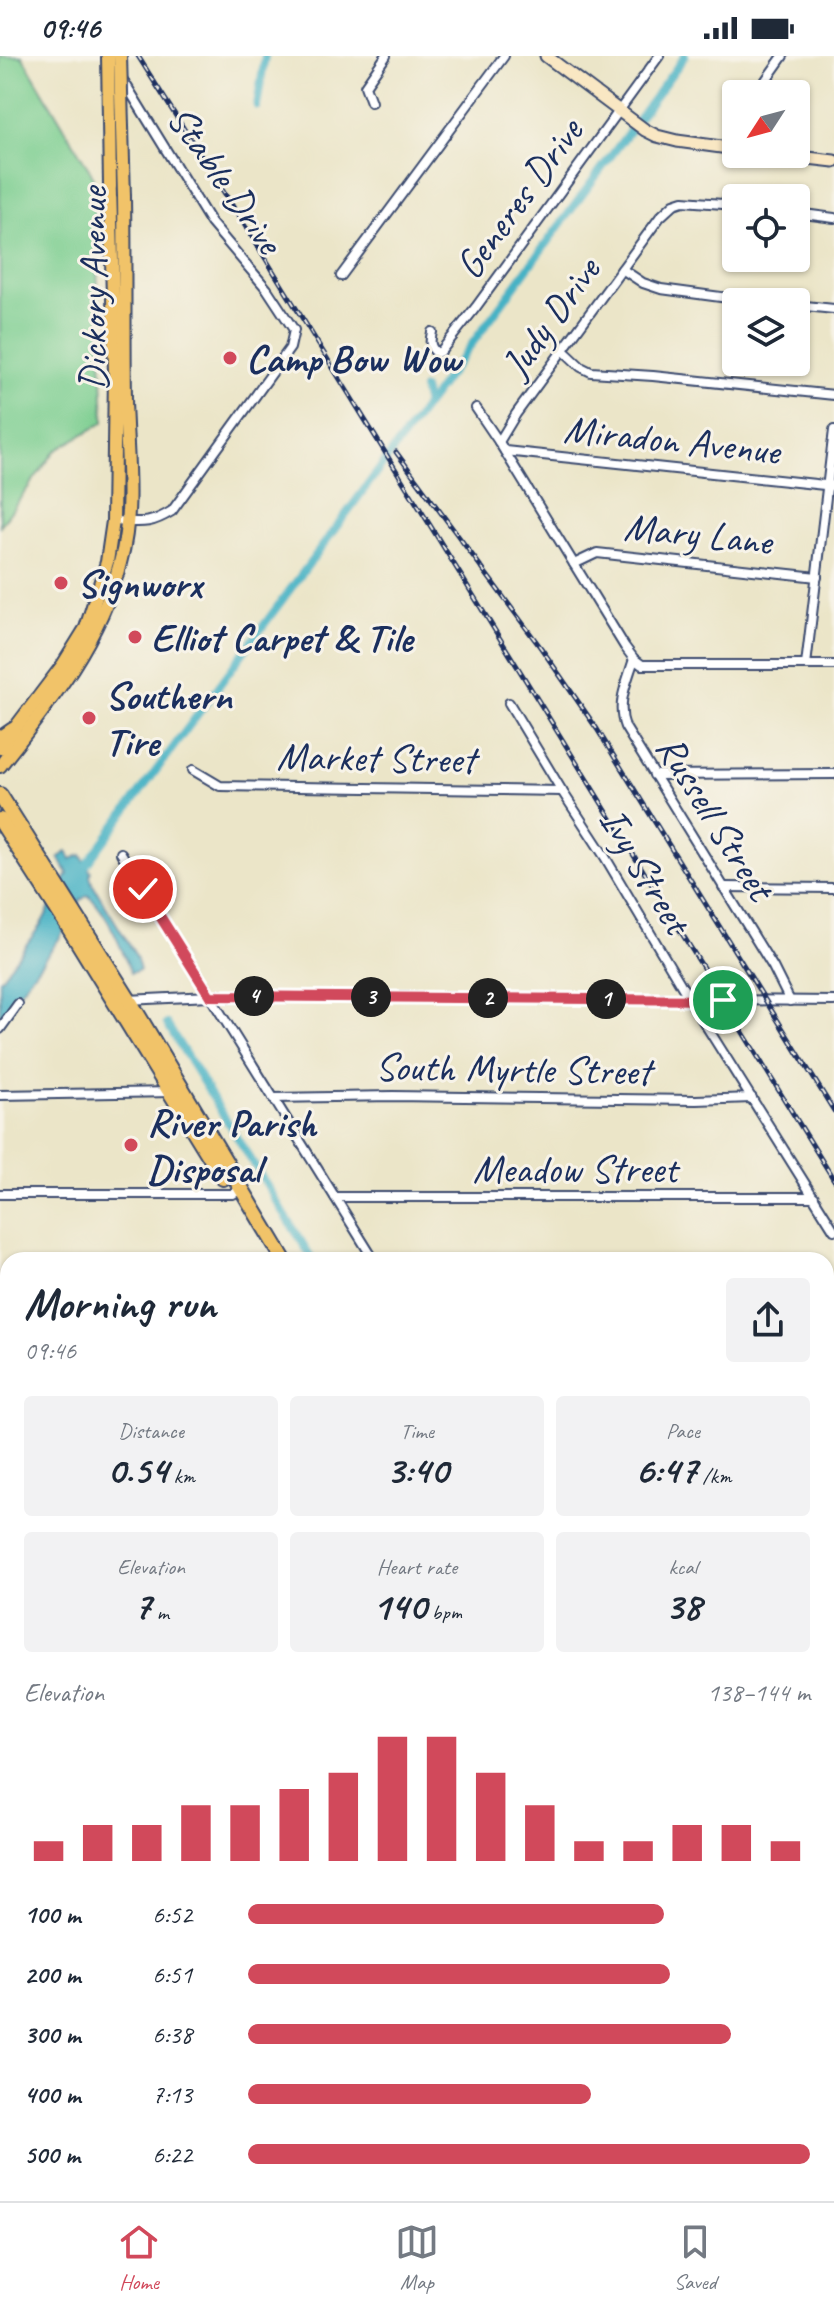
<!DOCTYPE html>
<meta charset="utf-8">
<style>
body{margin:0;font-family:Caveat,sans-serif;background:#f2f2f3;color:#1f2937;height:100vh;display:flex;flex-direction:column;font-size:30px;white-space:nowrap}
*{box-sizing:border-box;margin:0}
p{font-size:26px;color:#747a83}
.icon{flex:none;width:44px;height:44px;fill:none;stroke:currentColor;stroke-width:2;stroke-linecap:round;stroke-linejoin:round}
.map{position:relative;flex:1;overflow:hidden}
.side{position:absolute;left:0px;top:1196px;width:834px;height:950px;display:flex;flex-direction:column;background:#fff;border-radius:24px 24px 0 0;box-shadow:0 2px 6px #0004}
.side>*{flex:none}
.needle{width:52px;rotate:234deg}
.tools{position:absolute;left:722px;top:24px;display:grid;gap:16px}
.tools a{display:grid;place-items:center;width:88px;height:88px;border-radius:8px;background:#fff;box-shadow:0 2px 6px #0004;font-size:40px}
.pin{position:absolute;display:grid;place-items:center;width:68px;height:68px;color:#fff;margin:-34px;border:4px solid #fff;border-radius:50%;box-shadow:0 2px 8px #0007}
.km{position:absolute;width:40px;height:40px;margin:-20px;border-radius:50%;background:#222;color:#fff;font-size:22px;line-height:40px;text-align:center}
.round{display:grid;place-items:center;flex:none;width:84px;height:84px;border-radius:8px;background:#f2f2f3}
.summary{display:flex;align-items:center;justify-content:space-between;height:136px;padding:0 24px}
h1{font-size:44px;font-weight:800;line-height:60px}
.metrics{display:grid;grid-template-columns:repeat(3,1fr);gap:12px;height:136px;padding:8px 24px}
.metrics div{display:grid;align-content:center;border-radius:8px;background:#f2f2f3;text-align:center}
.metrics b{font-size:40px;font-weight:800}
.metrics small{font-size:22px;font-weight:400}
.metrics p{font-size:22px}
.chart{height:224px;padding:16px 24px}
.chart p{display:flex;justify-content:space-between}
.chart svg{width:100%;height:144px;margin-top:8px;stroke:#d1495b;stroke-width:6}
ul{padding:0 24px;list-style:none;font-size:26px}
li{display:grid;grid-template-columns:128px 96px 1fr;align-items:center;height:60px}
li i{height:20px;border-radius:10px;background:#d1495b}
.status{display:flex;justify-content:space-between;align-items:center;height:56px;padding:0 40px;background:#fff;direction:ltr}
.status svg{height:22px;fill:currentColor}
.dock{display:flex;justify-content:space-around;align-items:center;height:112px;border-top:2px solid #e0e1e3;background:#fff;font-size:22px;color:#747a83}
.dock a{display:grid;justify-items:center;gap:4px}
.dock .current{color:#d1495b}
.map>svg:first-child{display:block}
</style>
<div class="status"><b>09:46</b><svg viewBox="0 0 49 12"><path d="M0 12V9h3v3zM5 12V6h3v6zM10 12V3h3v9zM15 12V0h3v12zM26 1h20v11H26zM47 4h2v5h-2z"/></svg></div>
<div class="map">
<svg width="834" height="2145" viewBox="0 0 834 2145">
<rect width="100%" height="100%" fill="#f7f3e8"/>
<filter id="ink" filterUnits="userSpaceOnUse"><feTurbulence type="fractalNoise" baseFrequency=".0125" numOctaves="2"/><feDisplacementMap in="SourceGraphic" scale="16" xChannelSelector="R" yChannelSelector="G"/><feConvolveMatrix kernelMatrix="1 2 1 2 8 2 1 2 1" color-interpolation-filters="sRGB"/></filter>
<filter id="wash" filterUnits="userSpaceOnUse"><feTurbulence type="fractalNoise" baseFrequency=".006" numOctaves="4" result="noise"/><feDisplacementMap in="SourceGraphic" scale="32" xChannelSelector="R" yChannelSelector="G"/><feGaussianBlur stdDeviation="1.8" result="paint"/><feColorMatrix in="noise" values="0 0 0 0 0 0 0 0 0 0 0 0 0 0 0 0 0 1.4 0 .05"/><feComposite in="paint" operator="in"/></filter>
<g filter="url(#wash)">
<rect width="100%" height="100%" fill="#ebe5c8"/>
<path fill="#7cce90" stroke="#4c7e77" stroke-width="2" d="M 0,0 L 22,0 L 93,120 L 104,366 L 55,395 L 0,470 Z"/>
<path fill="#47b2c5" stroke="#317092" stroke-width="2" d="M 67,796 L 71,803 L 81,799 L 91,816 L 90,820 L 93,829 L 136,900 L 140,914 L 131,917 C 121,891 109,859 88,839 L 81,844 L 59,883 L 0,962 L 0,924 L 40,870 L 68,818 L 59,801 Z"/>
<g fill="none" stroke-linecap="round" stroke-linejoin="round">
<g stroke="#47b2c5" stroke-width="8">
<path d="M 257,50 L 265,0"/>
<path d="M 423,333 L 427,349"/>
<path d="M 81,816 L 685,0"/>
<path d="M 167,968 L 313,1204"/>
<path d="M 826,2033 L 834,2046"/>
</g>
</g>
</g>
<g filter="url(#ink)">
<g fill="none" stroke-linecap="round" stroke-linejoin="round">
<g stroke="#3a4a6e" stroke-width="12">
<g id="street">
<path d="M 756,38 L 783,0"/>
<path d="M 371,46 L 365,30 L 386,0"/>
<path d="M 796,157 L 834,162"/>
<path d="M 622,213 L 643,227 L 661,233 L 758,246"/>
<path d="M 341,220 L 504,0"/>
<path d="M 796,249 L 834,253"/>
<path d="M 432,276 C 430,285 429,291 437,297 L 441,295 L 476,251 L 659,0"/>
<path d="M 563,294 L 581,311 L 591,316 L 653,320 L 834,339"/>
<path d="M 476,352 L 499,386 L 516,358 L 660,161 L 674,148 L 683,145 L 736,149"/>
<path d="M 499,386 L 625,591 L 634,603 L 642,609 L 834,609"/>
<path d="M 505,395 L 834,430"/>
<path d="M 113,465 C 140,466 148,470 172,455 L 290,292 L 294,274 L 267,233 L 211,167 L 123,24"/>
<path d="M 574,508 L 597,497 L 817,521"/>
<path d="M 634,603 C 627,626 616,648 625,671 L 773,911 L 790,945"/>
<path d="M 806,609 L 834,374"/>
<path d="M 509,647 L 562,735 L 605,801 L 690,944 L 834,1174"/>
<path d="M 193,714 L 220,730 L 562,735"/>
<path d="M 654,719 L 834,718"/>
<path d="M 121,797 L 374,1204"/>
<path d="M 723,831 L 834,832"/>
<path d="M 127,944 L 210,940 L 834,945"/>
<path d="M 0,973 L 18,948"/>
<path d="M 0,1039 L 174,1036"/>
<path d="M 273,1042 L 393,1040 L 696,1044 L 752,1042"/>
<path d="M 0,1138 L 233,1138 L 241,1133"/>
<path d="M 335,1141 L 814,1141"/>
<path d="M 0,1239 L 8,1239"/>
<path d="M 826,1242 L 834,1242"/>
<path d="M 0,1335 L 8,1335"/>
<path d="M 826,1342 L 834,1342"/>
<path d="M 0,1439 L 8,1439"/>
<path d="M 826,1446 L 834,1447"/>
<path d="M 0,1543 L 8,1543"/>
<path d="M 826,1551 L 834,1551"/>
<path d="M 0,1647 L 8,1647"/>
<path d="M 826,1683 L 834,1682"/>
<path d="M 826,1708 L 834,1721"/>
<path d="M 0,1721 L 8,1720"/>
<path d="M 0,1833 L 8,1832"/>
<path d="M 826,1868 L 834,1881"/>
<path d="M 0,1945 L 8,1944"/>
<path d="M 0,2057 L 8,2057"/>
<path d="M 826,2128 L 834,2126"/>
<path d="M 67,2138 L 68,2145"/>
<path d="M 193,2138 L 194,2145"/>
<path d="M 319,2138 L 320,2145"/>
<path d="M 444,2138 L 445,2145"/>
<path d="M 573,2138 L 574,2145"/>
<path d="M 699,2145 L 751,2138"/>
</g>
</g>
<g stroke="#3a4a6e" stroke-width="15">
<g id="secondary">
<path d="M 546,0 L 645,74 L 657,80 L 677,85 L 736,93"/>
<path d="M 773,98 L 834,105"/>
</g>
</g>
<g stroke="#3a4a6e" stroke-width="16">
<g id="primary">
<path d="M 0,692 L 63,609 L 86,572 L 107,506 L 113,465 L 115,316 L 110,130"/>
<path d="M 0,710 C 49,648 100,585 120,507 C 135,454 126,396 125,343 C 124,275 125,208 124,141"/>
</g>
</g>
<g stroke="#3a4a6e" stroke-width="18">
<g id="highway">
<path d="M 0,683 L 13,674"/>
<path d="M 0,739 L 129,944 L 284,1204"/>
<path d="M 0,764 L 66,867 L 223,1122"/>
<path d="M 826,2078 L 834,2091"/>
<path d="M 826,2098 L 834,2111"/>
</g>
</g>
<use href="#street" stroke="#fff" stroke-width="8"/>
<use href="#secondary" stroke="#f9e7c3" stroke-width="11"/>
<use href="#primary" stroke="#f1c369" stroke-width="12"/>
<use href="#highway" stroke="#f1c369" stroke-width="14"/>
<g stroke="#1b2f5e" stroke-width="5">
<g id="rail">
<path d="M 138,0 L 259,192 L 834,1124"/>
<path d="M 396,396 L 541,592 L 597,673 L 834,1055"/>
</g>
</g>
<use href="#rail" stroke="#f7f3e8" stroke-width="2" stroke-dasharray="6" stroke-linecap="butt"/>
<g stroke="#3a4a6e" stroke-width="16" stroke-linecap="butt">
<g id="primary-bridge">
<path d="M 108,0 L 110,130"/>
<path d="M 120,0 L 124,141"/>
</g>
</g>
<use href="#primary-bridge" stroke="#f1c369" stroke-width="12"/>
</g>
</g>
<g fill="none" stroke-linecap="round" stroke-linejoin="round" filter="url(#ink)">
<g stroke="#fff" stroke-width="16">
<path id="route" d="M 143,833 L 210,940 L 723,944"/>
</g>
<use href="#route" stroke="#d1495b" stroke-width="10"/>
</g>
<g fill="#d1495b" stroke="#f7f3e8" stroke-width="3">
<circle cx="230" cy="302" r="8"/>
<circle cx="61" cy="527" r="8"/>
<circle cx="135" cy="581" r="8"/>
<circle cx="89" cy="662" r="8"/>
<circle cx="131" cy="1089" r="8"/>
</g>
<g text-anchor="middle" stroke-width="6" stroke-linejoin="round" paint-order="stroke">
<g font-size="40" fill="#1b2f5e" stroke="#f7f3e8">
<text transform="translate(226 123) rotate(55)" y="14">Stable Drive</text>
<text transform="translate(518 142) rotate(-54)" y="14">Generes Drive</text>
<text transform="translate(92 233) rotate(-90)" y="14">Dickory Avenue</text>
<text transform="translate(550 261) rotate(-54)" y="14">Judy Drive</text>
<text transform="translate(672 383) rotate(6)" y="14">Miradon Avenue</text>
<text transform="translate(698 477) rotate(6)" y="14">Mary Lane</text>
<text transform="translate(376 701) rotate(1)" y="14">Market Street</text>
<text transform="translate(716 761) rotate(58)" y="14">Russell Street</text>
<text transform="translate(646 814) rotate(59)" y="14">Ivy Street</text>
<text transform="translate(513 1012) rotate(1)" y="14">South Myrtle Street</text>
<text x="575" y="1126">Meadow Street</text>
</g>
<g font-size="40" font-weight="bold" fill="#1b2f5e" stroke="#f7f3e8" text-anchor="start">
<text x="246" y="316">Camp Bow Wow</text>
<text x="77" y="541">Signworx</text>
<text x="151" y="595">Elliot Carpet &amp; Tile</text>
<text x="105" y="653">Southern<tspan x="105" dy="46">Tire</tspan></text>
<text x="147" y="1080">River Parish<tspan x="147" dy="46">Disposal</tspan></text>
</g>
</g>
</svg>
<div class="tools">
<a><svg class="needle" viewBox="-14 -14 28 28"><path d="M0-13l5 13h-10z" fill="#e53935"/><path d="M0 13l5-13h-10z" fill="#747a83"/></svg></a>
<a><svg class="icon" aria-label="locate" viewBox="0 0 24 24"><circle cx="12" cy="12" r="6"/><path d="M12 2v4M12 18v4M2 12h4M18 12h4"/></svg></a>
<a><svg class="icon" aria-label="layers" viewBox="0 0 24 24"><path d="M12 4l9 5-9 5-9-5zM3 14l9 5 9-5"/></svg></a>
</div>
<div class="pin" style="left:723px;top:944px;background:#1e9e55"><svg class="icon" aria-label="arrive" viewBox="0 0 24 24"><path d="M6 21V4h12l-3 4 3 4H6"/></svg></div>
<div class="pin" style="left:143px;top:833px;background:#d93025"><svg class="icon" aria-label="check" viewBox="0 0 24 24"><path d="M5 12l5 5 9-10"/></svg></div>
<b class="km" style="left:606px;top:943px">1</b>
<b class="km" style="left:488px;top:942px">2</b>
<b class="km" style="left:371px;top:941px">3</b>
<b class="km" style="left:254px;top:940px">4</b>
<section class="side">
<div class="summary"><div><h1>Morning run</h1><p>09:46</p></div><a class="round"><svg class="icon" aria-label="share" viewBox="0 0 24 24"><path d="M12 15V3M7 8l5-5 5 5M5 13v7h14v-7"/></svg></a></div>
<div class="metrics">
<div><p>Distance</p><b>0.54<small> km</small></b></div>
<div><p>Time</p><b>3:40</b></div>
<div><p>Pace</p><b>6:47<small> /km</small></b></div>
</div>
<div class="metrics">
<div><p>Elevation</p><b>7<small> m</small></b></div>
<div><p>Heart rate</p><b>140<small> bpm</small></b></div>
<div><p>kcal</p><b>38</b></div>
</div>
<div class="chart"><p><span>Elevation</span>138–144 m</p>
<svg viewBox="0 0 160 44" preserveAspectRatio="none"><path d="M5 44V38M15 44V33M25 44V33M35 44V27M45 44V27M55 44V22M65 44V17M75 44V6M85 44V6M95 44V17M105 44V27M115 44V38M125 44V38M135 44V33M145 44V33M155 44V38"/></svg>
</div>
<ul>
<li><b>100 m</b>6:52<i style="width:74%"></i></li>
<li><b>200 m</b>6:51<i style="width:75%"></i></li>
<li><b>300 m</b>6:38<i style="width:86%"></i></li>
<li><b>400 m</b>7:13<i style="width:61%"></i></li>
<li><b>500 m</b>6:22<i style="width:100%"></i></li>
</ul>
</section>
</div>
<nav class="dock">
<a class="current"><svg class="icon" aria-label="home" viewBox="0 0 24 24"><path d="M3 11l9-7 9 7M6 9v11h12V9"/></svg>Home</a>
<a><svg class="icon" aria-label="map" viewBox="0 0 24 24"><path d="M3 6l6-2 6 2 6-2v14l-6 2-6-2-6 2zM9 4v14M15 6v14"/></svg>Map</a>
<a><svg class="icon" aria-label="saved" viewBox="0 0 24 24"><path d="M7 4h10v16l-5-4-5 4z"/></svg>Saved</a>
</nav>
